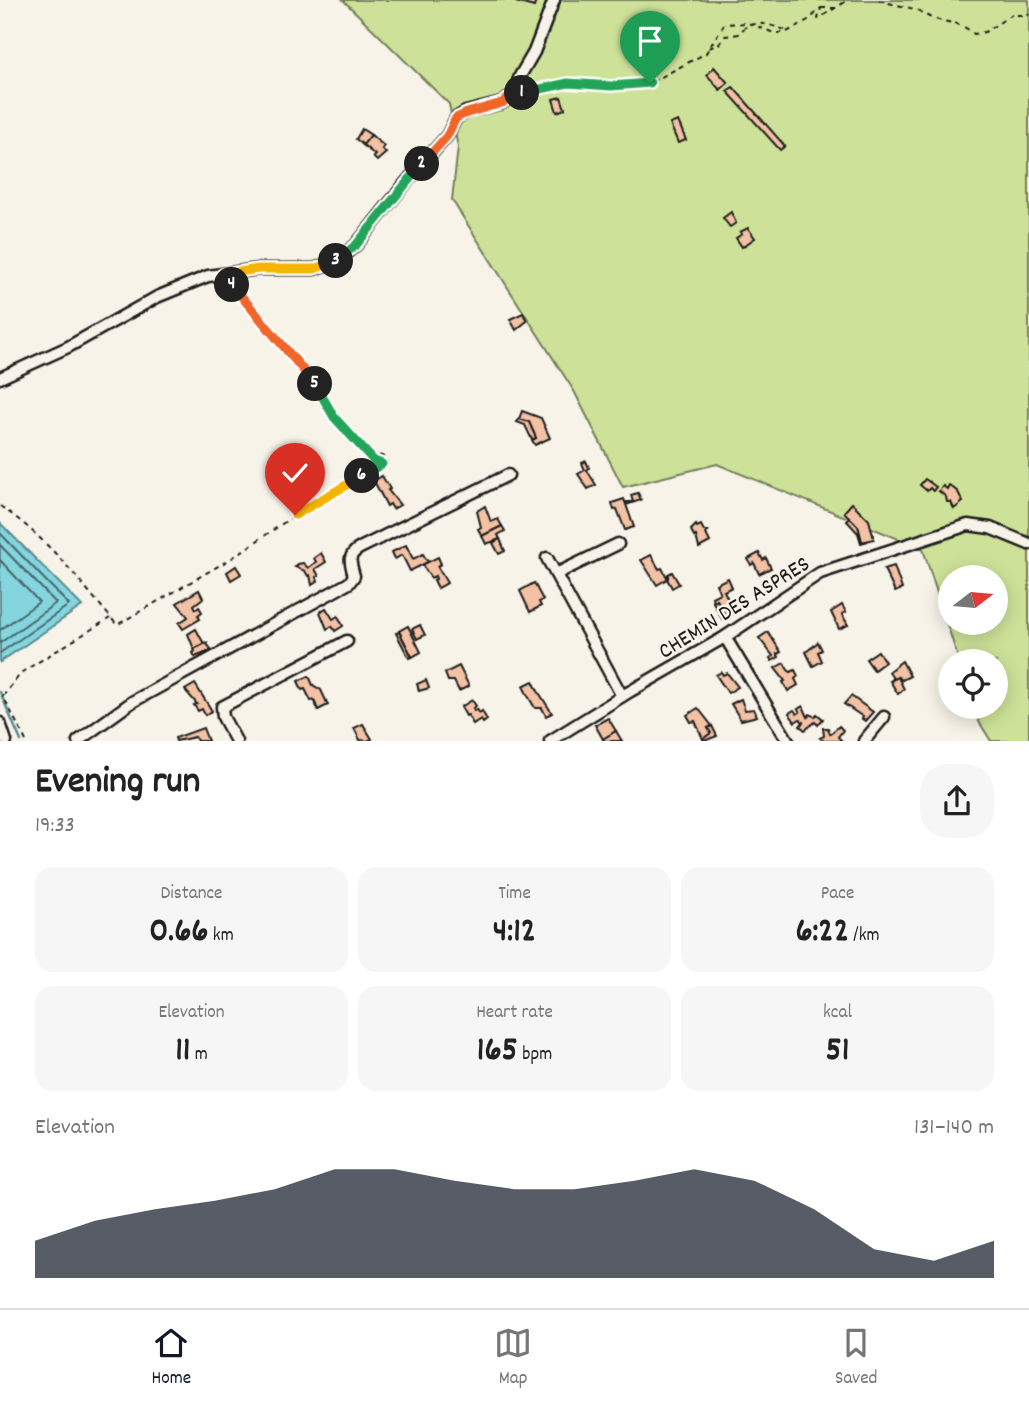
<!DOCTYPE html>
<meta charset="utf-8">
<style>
body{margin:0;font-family:Dekko,sans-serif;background:#f6f6f6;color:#222;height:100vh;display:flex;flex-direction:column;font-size:26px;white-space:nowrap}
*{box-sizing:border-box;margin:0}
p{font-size:23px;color:#767676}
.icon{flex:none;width:38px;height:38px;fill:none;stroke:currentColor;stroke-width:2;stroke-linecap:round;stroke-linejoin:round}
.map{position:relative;height:741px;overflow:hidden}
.drawer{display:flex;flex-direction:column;background:#fff;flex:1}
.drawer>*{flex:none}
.needle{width:46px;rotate:74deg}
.buttons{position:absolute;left:938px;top:565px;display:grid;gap:14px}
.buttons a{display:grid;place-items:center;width:70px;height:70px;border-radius:50%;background:#fff;box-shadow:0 4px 18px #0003;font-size:35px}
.pin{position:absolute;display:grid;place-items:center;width:60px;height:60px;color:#fff;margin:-72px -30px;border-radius:50% 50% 50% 0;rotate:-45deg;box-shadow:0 0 7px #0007}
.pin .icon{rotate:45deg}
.km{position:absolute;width:35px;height:35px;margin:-18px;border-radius:50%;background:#222;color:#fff;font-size:19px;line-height:35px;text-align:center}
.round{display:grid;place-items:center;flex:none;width:74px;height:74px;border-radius:28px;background:#f6f6f6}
.summary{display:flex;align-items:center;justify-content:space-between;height:119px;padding:0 35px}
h1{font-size:38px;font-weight:700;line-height:52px}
.figures{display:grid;grid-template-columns:repeat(3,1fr);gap:10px;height:119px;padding:7px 35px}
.figures div{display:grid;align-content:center;border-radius:18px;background:#f6f6f6;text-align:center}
.figures b{font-size:35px;font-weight:700}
.figures small{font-size:19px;font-weight:400}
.figures p{font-size:19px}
.chart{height:196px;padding:14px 35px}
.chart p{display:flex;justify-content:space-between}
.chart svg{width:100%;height:126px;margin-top:7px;fill:#111827;opacity:.7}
.tab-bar{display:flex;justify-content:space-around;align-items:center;height:98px;border-top:2px solid #e0e0e0;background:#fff;font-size:19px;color:#767676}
.tab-bar a{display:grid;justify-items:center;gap:4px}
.tab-bar .current{color:#111827}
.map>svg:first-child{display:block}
</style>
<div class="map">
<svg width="1029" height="741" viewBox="0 0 1029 741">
<rect width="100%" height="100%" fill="#f7f3e8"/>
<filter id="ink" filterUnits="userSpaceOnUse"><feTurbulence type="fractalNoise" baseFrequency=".0143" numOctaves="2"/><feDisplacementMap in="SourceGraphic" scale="14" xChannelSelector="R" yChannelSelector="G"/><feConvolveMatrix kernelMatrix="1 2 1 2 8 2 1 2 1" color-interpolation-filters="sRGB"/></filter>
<g filter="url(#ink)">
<path fill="#cde298" stroke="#747f5a" stroke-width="2" fill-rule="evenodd" d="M 343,0 L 1029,0 L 1029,741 L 991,741 L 978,720 L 974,707 L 996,707 L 996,662 L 959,661 L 923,549 L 717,464 L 623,487 L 574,391 L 452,200 L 458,147 L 449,104 ZM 950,578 L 996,578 L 996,623 L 950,623 Z"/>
<path fill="#84d5dd" stroke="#5a8b90" stroke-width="2" d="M 0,523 L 82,606 L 0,662 Z"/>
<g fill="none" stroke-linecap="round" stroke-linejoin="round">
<g stroke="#466669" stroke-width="2">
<path d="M 0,533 L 69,605 L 0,653"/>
<path d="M 0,545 L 56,603 L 0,643"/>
<path d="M 0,560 L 39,602 L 0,630"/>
</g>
<path stroke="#5a8b90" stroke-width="2.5" d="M 0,692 L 21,741"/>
</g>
<g fill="#f3c1a4" stroke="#1c1c1c" stroke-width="2">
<path d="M 517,0 L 530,0 L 536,1 L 534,7 L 516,2 Z"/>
<path d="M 714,67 L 728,83 L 720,90 L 707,75 Z"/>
<path d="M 733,87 L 785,146 L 780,150 L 727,91 Z"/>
<path d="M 561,97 L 565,109 L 557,112 L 553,99 Z"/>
<path d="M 678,121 L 686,140 L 678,143 L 670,124 Z"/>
<path d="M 362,129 L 371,135 L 363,145 L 356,139 Z"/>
<path d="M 371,135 L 384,146 L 382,149 L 386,153 L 377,161 L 373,157 L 375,155 L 363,145 Z"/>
<path d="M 731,212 L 736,223 L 730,227 L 723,218 Z"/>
<path d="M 748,228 L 755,238 L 742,247 L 736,238 L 742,234 L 740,232 Z"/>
<path d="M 523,313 L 527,321 L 516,330 L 510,319 Z"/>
<path d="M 522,411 L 541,418 L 550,438 L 535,445 L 532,440 L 536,438 L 529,422 L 519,419 Z"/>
<path d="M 519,419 L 529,422 L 536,438 L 532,440 L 525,425 L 517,422 Z"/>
<path d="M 586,461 L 589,468 L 587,470 L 596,485 L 588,489 L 578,474 L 585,470 L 582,463 Z"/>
<path d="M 382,476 L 390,489 L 388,490 L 400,505 L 393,509 L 390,504 L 387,506 L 374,481 Z"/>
<path d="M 925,479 L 936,487 L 933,491 L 930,488 L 927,491 L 920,485 Z"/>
<path d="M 949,485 L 958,492 L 963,502 L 954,509 L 951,502 L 947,502 L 946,497 L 939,491 L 943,486 L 947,489 Z"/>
<path d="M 638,493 L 641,500 L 626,505 L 625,502 L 633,502 L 631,495 Z"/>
<path d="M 624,499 L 634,527 L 625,530 L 617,509 L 614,510 L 612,503 Z"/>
<path d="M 852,503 L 869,520 L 874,539 L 862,542 L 858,526 L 844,512 Z"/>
<path d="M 485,506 L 491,522 L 498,519 L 502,526 L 482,536 L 478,529 L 481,527 L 477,511 Z"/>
<path d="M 850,518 L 858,526 L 862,542 L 868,541 L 861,543 L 858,533 L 847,521 Z"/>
<path d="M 696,525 L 697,527 L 701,525 L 704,531 L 708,531 L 706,534 L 710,542 L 699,548 L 696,536 L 694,537 L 691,530 Z"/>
<path d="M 502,526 L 505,531 L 498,535 L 500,539 L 486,544 L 482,536 Z"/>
<path d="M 500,539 L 505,551 L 499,554 L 493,543 Z"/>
<path d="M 406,545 L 413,559 L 423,554 L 428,562 L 410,571 L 402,555 L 395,559 L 392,552 Z"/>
<path d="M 321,553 L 326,562 L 315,569 L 319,576 L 316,577 L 318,581 L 312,585 L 310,575 L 308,576 L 305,571 L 295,567 L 298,564 L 303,563 L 308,568 L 316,562 L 314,558 Z"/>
<path d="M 759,553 L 763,560 L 766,558 L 771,568 L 759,574 L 754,563 L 751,565 L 748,559 Z"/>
<path d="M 651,555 L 659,569 L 662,568 L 668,579 L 668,574 L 672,572 L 679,584 L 672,588 L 667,579 L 657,585 L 641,560 Z"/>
<path d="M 438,557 L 441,564 L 437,566 L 447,583 L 438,588 L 434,580 L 436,579 L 435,576 L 431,578 L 422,565 Z"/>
<path d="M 236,566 L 241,574 L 231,580 L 227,572 Z"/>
<path d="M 894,566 L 902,589 L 895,592 L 884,569 Z"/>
<path d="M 728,578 L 732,587 L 724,591 L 735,613 L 726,617 L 717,600 L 714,602 L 712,597 L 720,593 L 716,584 Z"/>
<path d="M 534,583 L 543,600 L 539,602 L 541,606 L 530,612 L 520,591 Z"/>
<path d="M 199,590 L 203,598 L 194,605 L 196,609 L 199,607 L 202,612 L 198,615 L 200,619 L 183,629 L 179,623 L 188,617 L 177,603 Z"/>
<path d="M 717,600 L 726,617 L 722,619 L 713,602 Z"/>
<path d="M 842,605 L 846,612 L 842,614 L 848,625 L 839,629 L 831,612 Z"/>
<path d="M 326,608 L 333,619 L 338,616 L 343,626 L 335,631 L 332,626 L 327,629 L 320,612 Z"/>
<path d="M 420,625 L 425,635 L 417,639 L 412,629 Z"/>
<path d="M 408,626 L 421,652 L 412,657 L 399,631 Z"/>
<path d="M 196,629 L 203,642 L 206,643 L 194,649 L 188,634 Z"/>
<path d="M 399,632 L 412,657 L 409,658 L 396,633 Z"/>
<path d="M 768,632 L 781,652 L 777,654 L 779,657 L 772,661 L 770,658 L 773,656 L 759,638 Z"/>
<path d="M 818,642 L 822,650 L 818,652 L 822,661 L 813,666 L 806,652 Z"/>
<path d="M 206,643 L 212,650 L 195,657 L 193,653 L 195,651 L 194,649 Z"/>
<path d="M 878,651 L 885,662 L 874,670 L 866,659 Z"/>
<path d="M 902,661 L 910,676 L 902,680 L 898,677 L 893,679 L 889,671 Z"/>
<path d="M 784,663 L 788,670 L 791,672 L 795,670 L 798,676 L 795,679 L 798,685 L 788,691 L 783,682 L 785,681 L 775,668 Z"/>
<path d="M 459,666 L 469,686 L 459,691 L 454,681 L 448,681 L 445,673 Z"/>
<path d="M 721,672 L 723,675 L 727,673 L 738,687 L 728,693 L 716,675 Z"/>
<path d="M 309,676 L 313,685 L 321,690 L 328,705 L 318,710 L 314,700 L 311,701 L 305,689 L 302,690 L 298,681 Z"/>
<path d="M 898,677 L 904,689 L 898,694 L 890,681 Z"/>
<path d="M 426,680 L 429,688 L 419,691 L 417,684 Z"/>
<path d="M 533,681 L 538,691 L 552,713 L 546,716 L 542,708 L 535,708 L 528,696 L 523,686 Z"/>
<path d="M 195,684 L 212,711 L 205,715 L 202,709 L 198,711 L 194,705 L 197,704 L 185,690 Z"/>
<path d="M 851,696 L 873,712 L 865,721 L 862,719 L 863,717 L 844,704 Z"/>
<path d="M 741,699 L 745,710 L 754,709 L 757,716 L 741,720 L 731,704 Z"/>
<path d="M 472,700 L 476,706 L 473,708 L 474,711 L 477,709 L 479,713 L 482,711 L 487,720 L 483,723 L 481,719 L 473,724 L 468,715 L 466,716 L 461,707 Z"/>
<path d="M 803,706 L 808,717 L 810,714 L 815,717 L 817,714 L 823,719 L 818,725 L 815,722 L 805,730 L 800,726 L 803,722 L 800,719 L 795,722 L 789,713 L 794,710 L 797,714 L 800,712 L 798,709 Z"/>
<path d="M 698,708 L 712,726 L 708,728 L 711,733 L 703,739 L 695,721 L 691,722 L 687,715 Z"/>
<path d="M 608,718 L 616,731 L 603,739 L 595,725 Z"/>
<path d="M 363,724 L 372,739 L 367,741 L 360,740 L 354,728 Z"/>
<path d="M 712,726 L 717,736 L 704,741 L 703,739 L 711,733 L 708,728 Z"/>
<path d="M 839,726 L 843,730 L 838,737 L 842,741 L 824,741 L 820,738 L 824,736 L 823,728 L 828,728 L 830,734 Z"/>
<path d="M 203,728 L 208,741 L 197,741 L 195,737 L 176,741 L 175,738 Z"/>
<path d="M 616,731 L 622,741 L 604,741 L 603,739 Z"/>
</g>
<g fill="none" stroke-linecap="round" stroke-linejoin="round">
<g stroke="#1c1c1c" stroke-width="15">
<g id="minor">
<path d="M 0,378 L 68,347 L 157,297 L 208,276 L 259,269 L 314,269 L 338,260 L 356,245 L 409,179 L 447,136 L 456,118 L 466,112 L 502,103 L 513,95 L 520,76 L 534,52 L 554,0"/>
<path d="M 547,558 L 622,696"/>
<path d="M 556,574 L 618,544"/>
<path d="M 725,637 L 788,741"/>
<path d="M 0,723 L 6,741"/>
<path d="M 78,741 L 132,702 L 349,583 L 354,576 C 351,563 346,556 360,548 L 508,475"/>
<path d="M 236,741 L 223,717 L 222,707 L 347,641"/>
<path d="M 550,741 L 629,692 L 725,637 L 820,573 L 968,525 L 990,528 L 1029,544"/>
<path d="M 864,741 L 884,717"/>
</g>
</g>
<g stroke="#1c1c1c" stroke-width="2" stroke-dasharray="5 5" stroke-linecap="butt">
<path d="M 879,0 C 892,5 905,6 917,10 C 923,12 927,17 932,18 C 950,24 959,21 974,34 L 985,32 L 1011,15 L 1029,15"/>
<path d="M 821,8 L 836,8"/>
<path d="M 709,48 L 719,44 L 725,36 L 739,34 C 750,17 772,25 787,31"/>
<path d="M 524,93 L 568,83 L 611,86 L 650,83 L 706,53 L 724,24 L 748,23 L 774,33 L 785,33 L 810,19 L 821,8 L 818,19 L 848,0"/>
<path d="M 230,283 L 318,388 L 334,417 L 374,461 L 382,464 L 387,462 L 385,457 L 368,452"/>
<path d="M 0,506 C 48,538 80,582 117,625 L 232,558 L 295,515 L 382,464"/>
<path d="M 26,741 L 3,696 L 22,672 L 110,618"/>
</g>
<use href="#minor" stroke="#f7f3e8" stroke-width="10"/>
</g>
</g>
<g fill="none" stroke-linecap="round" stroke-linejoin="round" filter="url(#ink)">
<g stroke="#fff" stroke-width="14">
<path id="split-1" d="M 522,93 L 568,83 L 611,86 L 650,83"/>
</g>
<g stroke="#fff" stroke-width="14">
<path id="split-2" d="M 422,164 L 447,136 L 456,118 L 467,113 L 502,103 L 513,95 L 522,93"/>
</g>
<g stroke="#fff" stroke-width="14">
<path id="split-3" d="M 336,261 L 356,245 L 422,164"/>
</g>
<g stroke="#fff" stroke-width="14">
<path id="split-4" d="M 232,285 L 223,274 L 259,269 L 314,269 L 336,261"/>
</g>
<g stroke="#fff" stroke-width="14">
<path id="split-5" d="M 232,285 L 315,384"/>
</g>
<g stroke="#fff" stroke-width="14">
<path id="split-6" d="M 315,384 L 334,417 L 374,461 L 382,464 L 362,476"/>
</g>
<g stroke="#fff" stroke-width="14">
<path id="split-7" d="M 295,515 L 362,476"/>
</g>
<use href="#split-1" stroke="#22a559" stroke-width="9"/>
<use href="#split-2" stroke="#f0652b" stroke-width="9"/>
<use href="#split-3" stroke="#22a559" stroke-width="9"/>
<use href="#split-4" stroke="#f5b400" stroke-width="9"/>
<use href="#split-5" stroke="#f0652b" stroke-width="9"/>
<use href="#split-6" stroke="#22a559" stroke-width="9"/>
<use href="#split-7" stroke="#f5b400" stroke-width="9"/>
</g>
<g text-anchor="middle" stroke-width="5" stroke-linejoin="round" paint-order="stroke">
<g font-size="23" fill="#1c1c1c" stroke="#f7f3e8">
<text transform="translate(733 606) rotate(-32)" y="8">CHEMIN DES ASPRES</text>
</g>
</g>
</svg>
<div class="buttons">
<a><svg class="needle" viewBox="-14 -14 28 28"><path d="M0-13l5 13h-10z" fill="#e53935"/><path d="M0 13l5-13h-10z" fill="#767676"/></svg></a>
<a><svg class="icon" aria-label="locate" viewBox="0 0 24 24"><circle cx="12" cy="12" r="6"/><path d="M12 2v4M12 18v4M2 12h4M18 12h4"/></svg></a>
</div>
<div class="pin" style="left:650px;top:83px;background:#1e9e55"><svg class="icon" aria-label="arrive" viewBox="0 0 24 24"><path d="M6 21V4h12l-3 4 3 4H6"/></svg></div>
<div class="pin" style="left:295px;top:515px;background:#d93025"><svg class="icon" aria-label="check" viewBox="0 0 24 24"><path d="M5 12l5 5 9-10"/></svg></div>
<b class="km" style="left:522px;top:93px">1</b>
<b class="km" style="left:422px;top:164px">2</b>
<b class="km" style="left:336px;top:261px">3</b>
<b class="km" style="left:232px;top:285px">4</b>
<b class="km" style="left:315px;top:384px">5</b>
<b class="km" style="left:362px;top:476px">6</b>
</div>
<section class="drawer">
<div class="summary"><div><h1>Evening run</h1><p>19:33</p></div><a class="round"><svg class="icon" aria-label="share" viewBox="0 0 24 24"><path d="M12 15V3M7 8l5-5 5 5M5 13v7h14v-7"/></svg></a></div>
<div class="figures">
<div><p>Distance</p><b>0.66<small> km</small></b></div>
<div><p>Time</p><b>4:12</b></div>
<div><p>Pace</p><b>6:22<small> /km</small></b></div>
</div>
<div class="figures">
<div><p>Elevation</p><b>11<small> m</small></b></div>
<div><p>Heart rate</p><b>165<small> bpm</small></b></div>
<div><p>kcal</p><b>51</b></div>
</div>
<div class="chart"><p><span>Elevation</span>131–140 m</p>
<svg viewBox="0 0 160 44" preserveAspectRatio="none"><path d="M0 44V31L10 24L20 20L30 17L40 13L50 6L60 6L70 10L80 13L90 13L100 10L110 6L120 10L130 20L140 34L150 38L160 31V44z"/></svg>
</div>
</section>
<nav class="tab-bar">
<a class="current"><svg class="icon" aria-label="home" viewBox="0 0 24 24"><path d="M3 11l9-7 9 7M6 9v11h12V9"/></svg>Home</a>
<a><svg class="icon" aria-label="map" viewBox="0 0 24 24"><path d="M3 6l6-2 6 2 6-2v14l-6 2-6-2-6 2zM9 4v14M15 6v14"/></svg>Map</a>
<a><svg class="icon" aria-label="saved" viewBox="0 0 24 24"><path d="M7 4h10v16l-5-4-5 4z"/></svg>Saved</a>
</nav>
